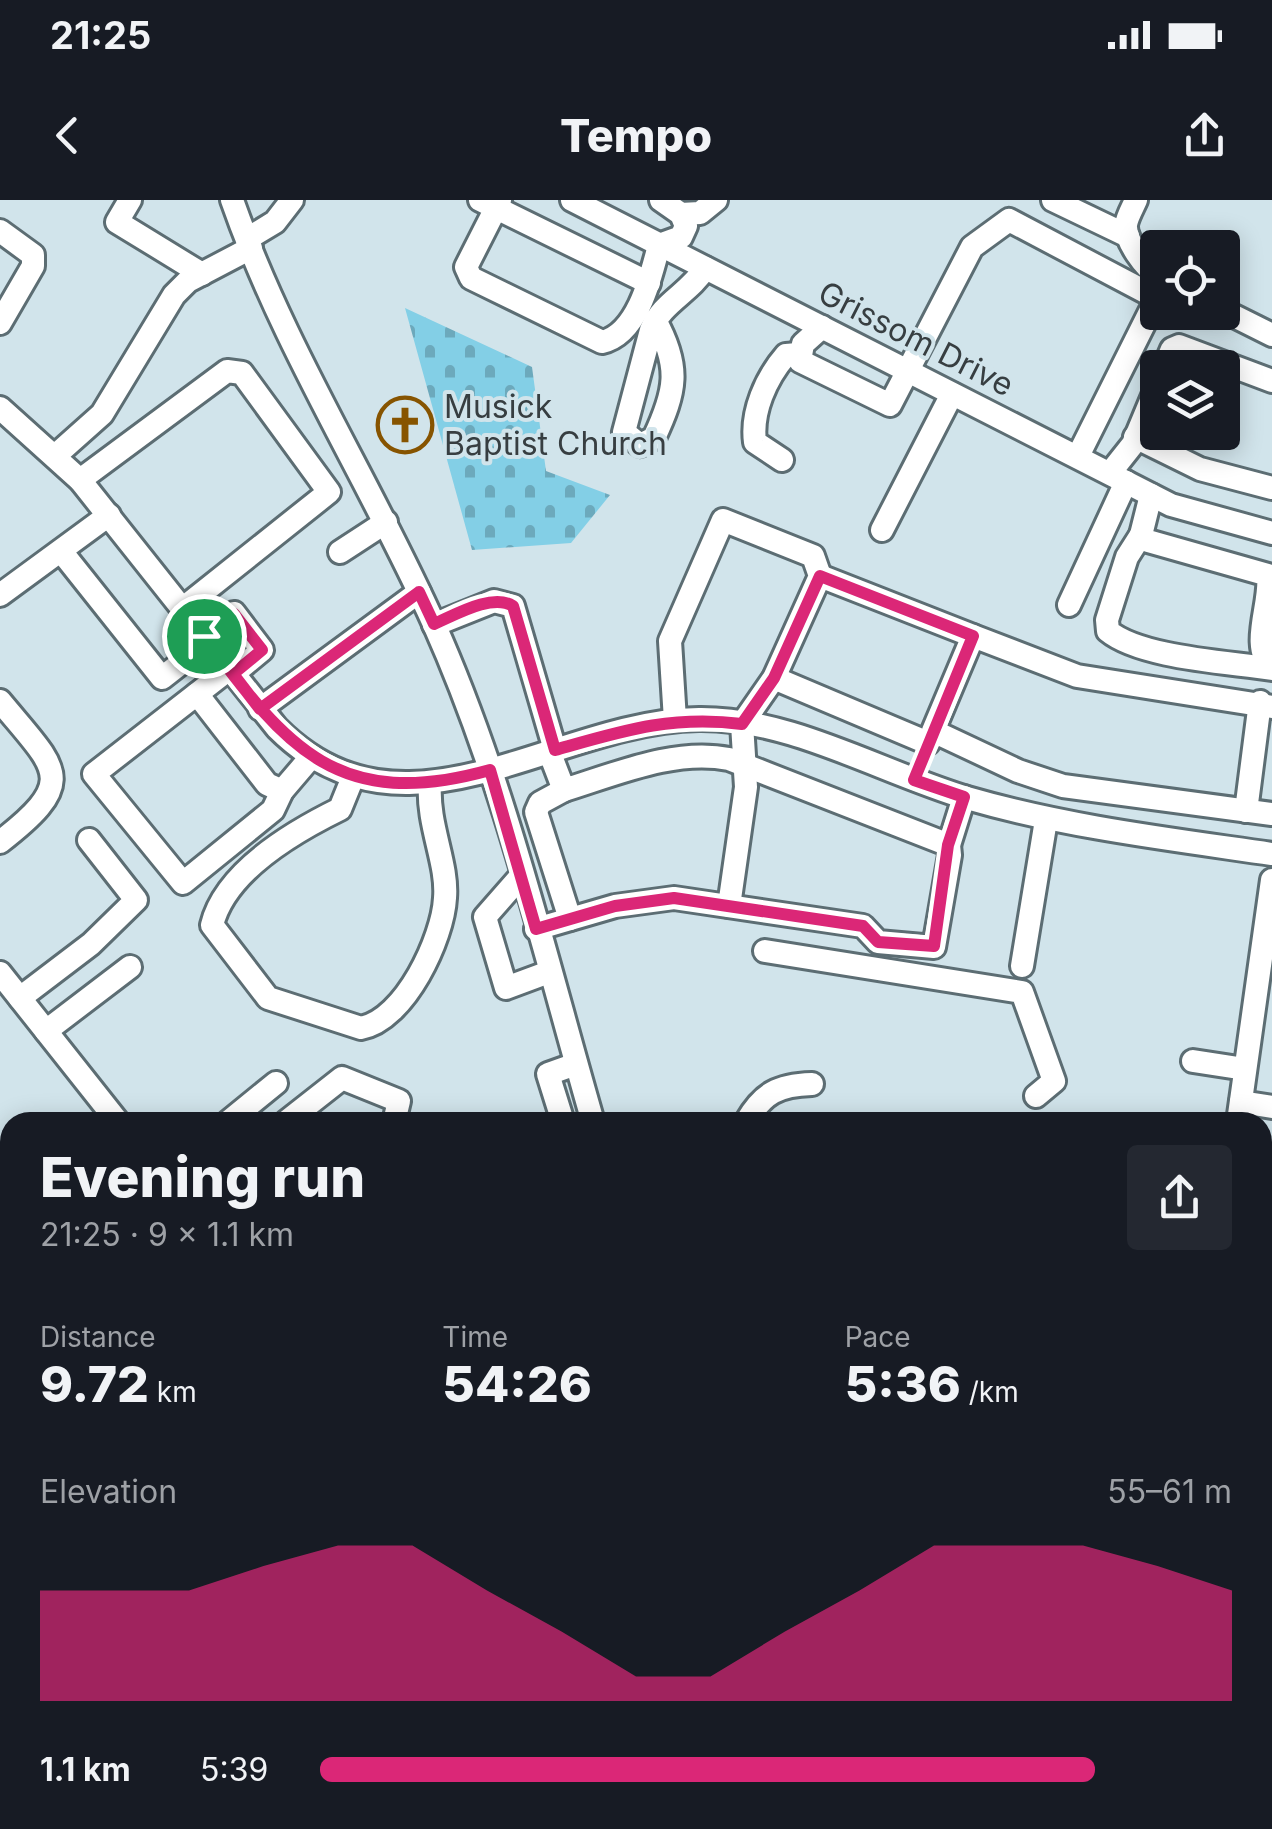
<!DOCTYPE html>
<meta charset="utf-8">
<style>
body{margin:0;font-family:Inter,sans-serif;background:#242831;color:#f1f3f6;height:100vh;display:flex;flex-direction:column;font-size:38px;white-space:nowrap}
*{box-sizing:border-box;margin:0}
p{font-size:32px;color:#9ea1a6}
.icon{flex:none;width:55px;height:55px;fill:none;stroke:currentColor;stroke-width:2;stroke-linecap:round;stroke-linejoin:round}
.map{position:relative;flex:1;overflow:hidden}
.details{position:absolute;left:0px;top:912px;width:1272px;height:718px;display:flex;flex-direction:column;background:#171b24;border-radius:30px 30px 0 0;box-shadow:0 5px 25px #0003}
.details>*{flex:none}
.fabs{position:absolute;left:1140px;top:30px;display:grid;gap:20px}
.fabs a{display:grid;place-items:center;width:100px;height:100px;border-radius:10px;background:#171b24;box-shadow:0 5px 25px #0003;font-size:50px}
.pin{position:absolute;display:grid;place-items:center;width:85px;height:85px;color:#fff;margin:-42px;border:5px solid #fff;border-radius:50%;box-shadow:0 2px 10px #0007}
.round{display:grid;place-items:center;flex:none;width:105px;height:105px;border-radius:10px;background:#242831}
.headline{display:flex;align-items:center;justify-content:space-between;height:170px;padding:0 40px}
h1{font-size:55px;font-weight:800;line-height:75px}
.metrics{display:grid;grid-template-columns:repeat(3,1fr);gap:15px;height:170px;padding:10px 40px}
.metrics div{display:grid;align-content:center}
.metrics b{font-size:50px;font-weight:800}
.metrics small{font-size:28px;font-weight:400}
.metrics p{font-size:28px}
.chart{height:280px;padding:20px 40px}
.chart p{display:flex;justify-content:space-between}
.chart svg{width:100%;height:180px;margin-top:10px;fill:#db2777;opacity:.7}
ul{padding:0 40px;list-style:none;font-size:32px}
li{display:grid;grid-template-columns:160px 120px 1fr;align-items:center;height:75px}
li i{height:25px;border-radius:12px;background:#db2777}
.status{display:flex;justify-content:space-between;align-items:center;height:70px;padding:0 50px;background:#171b24;direction:ltr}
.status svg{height:28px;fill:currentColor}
header{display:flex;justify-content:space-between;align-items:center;height:130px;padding:0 40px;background:#171b24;font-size:45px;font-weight:800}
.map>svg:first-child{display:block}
</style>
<div class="status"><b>21:25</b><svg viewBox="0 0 49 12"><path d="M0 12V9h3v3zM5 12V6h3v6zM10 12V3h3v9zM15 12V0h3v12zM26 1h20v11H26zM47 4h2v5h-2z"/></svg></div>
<header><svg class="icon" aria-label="back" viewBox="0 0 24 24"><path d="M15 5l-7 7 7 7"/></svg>Tempo<svg class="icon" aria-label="share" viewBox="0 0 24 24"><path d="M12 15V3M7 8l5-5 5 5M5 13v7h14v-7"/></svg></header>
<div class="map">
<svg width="1272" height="1629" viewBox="0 0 1272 1629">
<defs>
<pattern id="cemetery-stones" width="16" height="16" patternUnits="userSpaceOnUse" patternTransform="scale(2.5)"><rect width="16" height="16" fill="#83cfe6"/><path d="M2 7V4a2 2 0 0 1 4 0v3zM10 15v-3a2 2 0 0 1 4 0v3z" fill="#6ca9bc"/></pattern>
</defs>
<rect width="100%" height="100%" fill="#d1e4eb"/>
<path fill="url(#cemetery-stones)" d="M 405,108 L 532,167 L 546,271 L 610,295 L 571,343 L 472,350 Z"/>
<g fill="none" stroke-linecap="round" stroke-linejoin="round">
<g stroke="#5c6d73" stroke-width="28">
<g id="minor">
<path d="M 130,0 L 117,22 L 202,74"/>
<path d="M 232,0 C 284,149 370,281 434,424 C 505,583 545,756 593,922"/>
<path d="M 480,0 L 649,83"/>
<path d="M 500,0 L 466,67 L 471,78 L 602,142 C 638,134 651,76 659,45 L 681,37 L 686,26 L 681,14 L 661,0"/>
<path d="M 572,0 L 1171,305 L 1272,333"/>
<path d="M 1053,0 L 1128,36"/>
<path d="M 1136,0 C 1133,7 1127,17 1126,25 C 1125,40 1145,69 1158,75"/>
<path d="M 681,14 L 700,13 L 716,0"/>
<path d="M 0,31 L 33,55 L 33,66 L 0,123"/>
<path d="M 247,39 L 275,22 L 292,0"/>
<path d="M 1222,110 L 1272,135"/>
<path d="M 655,120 C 681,167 676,191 654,238 L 640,245 L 624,232 L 651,130 C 662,102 690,93 705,68"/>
<path d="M 822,127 L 803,144 L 800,161 L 890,205 L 972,47 L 1009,20 L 1157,98 L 1078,256"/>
<path d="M 1164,168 L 1172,149 L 1179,146 L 1272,181"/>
<path d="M 0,208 L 80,280 L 277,528 C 405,656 553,521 699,519 C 791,518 880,572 967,598 C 1067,627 1169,639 1272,654"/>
<path d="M 1135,237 L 1200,269 L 1272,288"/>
<path d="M 56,255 L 102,214 L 174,95 L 188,81 L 251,48"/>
<path d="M 782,260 L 755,242 C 751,212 766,178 786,155 L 798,154"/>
<path d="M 1110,273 L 1133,244 L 1158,184"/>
<path d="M 80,280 L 227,171 L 242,173 L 329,292 L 182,409"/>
<path d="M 1151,295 L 1141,335 L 1148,341 L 1268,375 C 1272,403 1249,446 1272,468"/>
<path d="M 882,330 L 952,194"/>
<path d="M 1141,335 L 1127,357 L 1107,420 L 1108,431 C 1141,458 1229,462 1272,469"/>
<path d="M 61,351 L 162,478 L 208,442"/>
<path d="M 340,352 L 386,322"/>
<path d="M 820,376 L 973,436"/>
<path d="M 0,395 L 109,315"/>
<path d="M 1069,405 L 1126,282"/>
<path d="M 434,425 L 494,401 L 513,406 L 555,550"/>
<path d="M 204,436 L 234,413 L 262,450 L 233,474"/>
<path d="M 229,469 L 94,574 L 183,683 L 273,610 L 282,591 L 311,557"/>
<path d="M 774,478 L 928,543"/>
<path d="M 197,494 L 267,584 L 282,591"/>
<path d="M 0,501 C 57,570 80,580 0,642"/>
<path d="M 1272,507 L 1077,476 L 973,436 L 933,531 L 1018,571 L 1063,586 L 1272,614"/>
<path d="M 260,509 L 419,392"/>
<path d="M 675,520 L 670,441 L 723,320 L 813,356 L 820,376 L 774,478 L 742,524 L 746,587 L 729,706"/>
<path d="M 353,577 L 340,609 C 293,632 225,672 212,725 L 268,798 L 361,828 C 405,820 443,738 445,698 C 448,663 427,625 430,584"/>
<path d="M 564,590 L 540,603 L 536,612 L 570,719"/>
<path d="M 1246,611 L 1260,502"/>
<path d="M 949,645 L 964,597"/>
<path d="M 521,676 L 485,717 L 506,788 L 549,772"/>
<path d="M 536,729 L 615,706 L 674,698 L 863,726 L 878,742 L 934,747 L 950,655 L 949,645 L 729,559 C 675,548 616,574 564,590 L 549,551"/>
<path d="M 765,751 L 1022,792 L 1054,881 L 1036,896"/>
<path d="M 1022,766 L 1046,620"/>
<path d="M 0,773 L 118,922"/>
<path d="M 20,798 L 91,744 L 136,700 L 89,640"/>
<path d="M 46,831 L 130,767"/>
<path d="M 1193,861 L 1245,869"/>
<path d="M 1241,902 L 1272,907"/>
<path d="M 228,922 L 276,883"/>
<path d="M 286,922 L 342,878 L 399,901 L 394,922"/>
<path d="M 563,922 L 548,874 L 576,864"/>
<path d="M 746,922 C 763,893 778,885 812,884"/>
<path d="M 1238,922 L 1272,680"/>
<path d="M 0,1029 L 10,1022"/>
<path d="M 1262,1033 L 1272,975"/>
<path d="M 1262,1107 L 1272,1109"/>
<path d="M 0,1139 L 10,1150"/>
<path d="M 1262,1180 L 1272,1172"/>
<path d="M 1262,1271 L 1272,1276"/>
<path d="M 0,1283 L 10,1283"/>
<path d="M 1262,1456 L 1272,1459"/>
<path d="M 0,1480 L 10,1513"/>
<path d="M 1262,1607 L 1272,1629"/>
<path d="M 480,1620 L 484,1629"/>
<path d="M 812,1620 L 815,1629"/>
<path d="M 838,1620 L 841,1629"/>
<path d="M 0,1621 L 2,1629"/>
<path d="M 195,1629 L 196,1620"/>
</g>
</g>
<g stroke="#fff" stroke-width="32">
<g id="major">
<path d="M 1262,1330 L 1272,1338"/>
<path d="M 315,1629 L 335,1620"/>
</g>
</g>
<use href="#minor" stroke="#fff" stroke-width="22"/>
<use href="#major" stroke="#c1effd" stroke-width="28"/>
</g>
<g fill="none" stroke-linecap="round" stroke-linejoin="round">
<g stroke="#fff" stroke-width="20">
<path id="route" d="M 204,436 C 287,549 339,612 490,570 L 536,729 L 615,706 L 674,698 L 863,726 L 878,742 L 934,746 L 948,645 L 964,597 L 914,580 L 973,436 L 820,376 L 774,478 L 742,524 C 671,515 622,531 555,550 L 513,406 C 492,393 455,415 434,424 L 419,392 L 260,509 L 233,474 L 262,450 L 234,414 L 204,436"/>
</g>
<use href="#route" stroke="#db2777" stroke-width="12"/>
</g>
<defs>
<g id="church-ring" transform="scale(2.875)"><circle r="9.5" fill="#d1e4eb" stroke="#875400" stroke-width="1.5"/><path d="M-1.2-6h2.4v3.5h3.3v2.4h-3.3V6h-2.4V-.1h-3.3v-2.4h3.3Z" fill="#875400"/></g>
</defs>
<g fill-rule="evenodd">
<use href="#church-ring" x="405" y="225"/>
</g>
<g text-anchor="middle" stroke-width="8" stroke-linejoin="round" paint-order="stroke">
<g font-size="32" fill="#373e41" stroke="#d1e4eb">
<text transform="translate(916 139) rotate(27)" y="11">Grissom Drive</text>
</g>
<g font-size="32" fill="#373e41" stroke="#d1e4eb" text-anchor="start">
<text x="444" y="218">Musick<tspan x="444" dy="37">Baptist Church</tspan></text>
</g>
</g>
</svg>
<div class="fabs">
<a><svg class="icon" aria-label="locate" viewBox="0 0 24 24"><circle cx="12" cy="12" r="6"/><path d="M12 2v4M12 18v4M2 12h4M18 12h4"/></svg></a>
<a><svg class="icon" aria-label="layers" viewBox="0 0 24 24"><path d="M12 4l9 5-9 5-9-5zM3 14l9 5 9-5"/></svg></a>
</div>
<div class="pin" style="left:204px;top:436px;background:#1e9e55"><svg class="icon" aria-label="arrive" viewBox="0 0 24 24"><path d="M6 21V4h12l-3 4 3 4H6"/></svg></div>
<section class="details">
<div class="headline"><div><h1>Evening run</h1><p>21:25 · 9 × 1.1 km</p></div><a class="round"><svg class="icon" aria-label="share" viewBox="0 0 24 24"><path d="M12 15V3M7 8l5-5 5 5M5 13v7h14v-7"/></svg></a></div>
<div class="metrics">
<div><p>Distance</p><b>9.72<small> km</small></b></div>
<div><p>Time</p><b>54:26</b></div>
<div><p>Pace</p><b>5:36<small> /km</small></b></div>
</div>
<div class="chart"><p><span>Elevation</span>55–61 m</p>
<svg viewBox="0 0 160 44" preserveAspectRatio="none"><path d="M0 44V17L10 17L20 17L30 11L40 6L50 6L60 17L70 27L80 38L90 38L100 27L110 17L120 6L130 6L140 6L150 11L160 17V44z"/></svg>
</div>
<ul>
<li><b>1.1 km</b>5:39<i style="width:85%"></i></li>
</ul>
</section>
</div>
